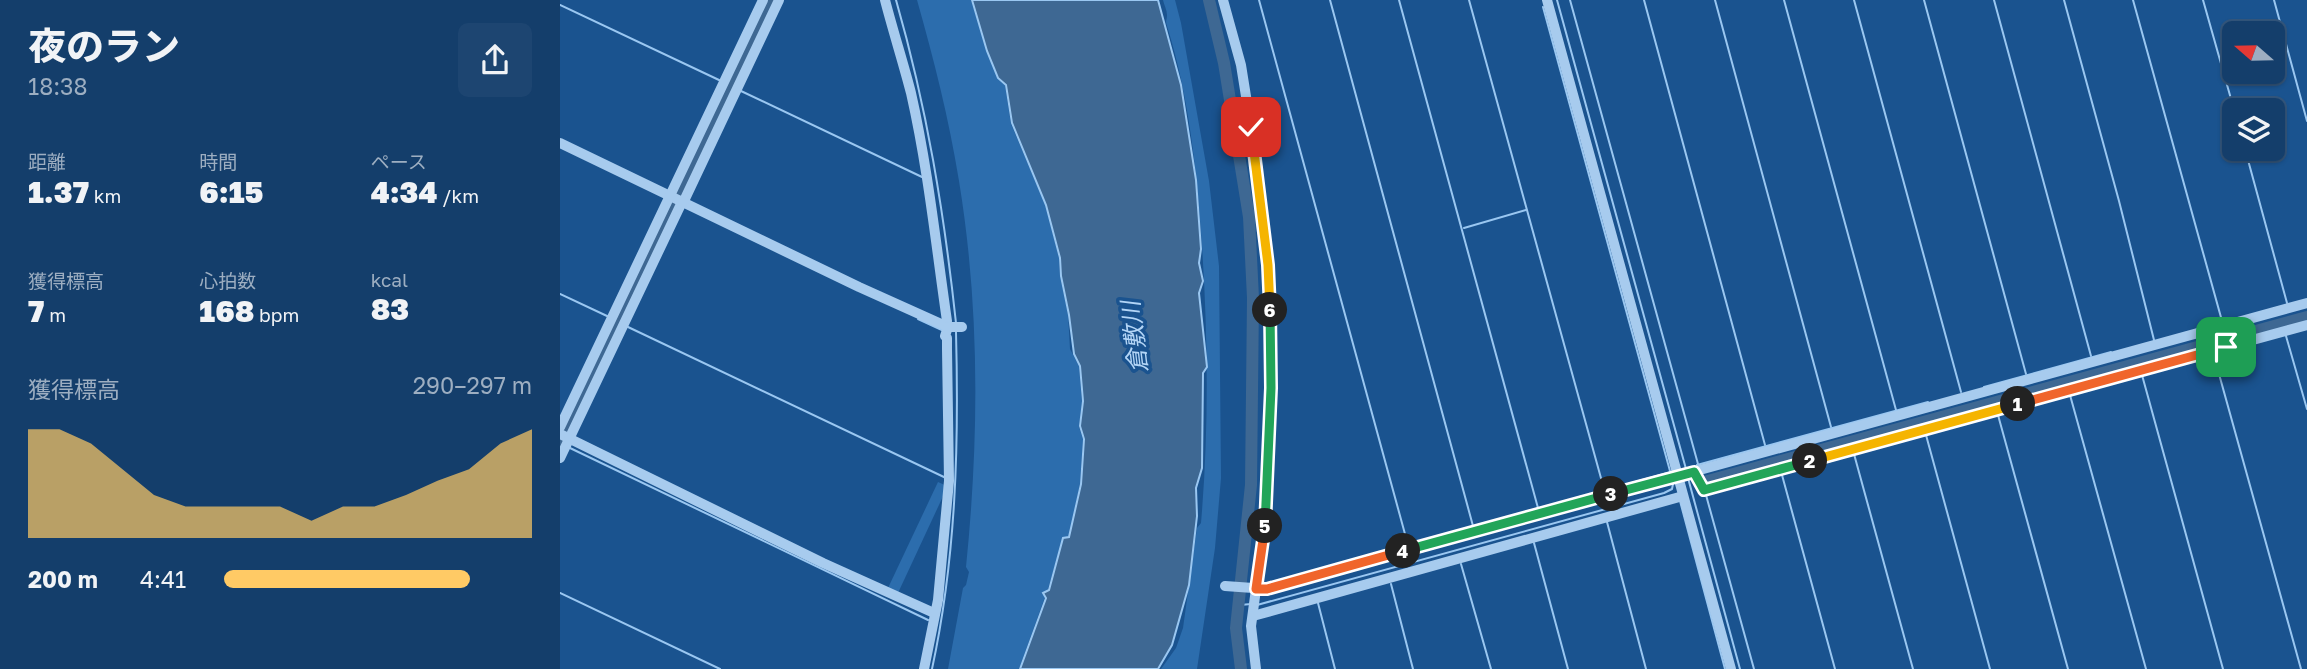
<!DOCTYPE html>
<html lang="ja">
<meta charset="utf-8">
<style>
body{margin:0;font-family:"Golos Text","Noto Sans JP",sans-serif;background:#1d4571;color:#f1f3f6;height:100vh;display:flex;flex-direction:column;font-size:26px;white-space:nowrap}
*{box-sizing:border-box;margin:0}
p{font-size:23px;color:#9daec1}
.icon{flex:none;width:38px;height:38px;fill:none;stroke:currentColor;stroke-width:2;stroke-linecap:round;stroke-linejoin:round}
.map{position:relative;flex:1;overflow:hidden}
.side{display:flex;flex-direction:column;background:#143e6b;width:560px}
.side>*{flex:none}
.needle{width:46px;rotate:290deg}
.controls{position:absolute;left:1662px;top:21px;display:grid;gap:14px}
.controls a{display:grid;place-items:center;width:63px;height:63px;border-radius:10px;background:#143e6b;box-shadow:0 2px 5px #0004,0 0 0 2px #33577e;font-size:35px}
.pin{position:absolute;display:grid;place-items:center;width:60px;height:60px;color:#fff;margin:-30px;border-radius:14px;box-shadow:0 4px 10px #0006}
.km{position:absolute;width:35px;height:35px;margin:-18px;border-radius:50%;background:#222;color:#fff;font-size:19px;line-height:35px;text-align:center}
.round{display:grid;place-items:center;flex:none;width:74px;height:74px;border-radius:10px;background:#1d4571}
.overview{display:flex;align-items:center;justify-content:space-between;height:119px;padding:0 28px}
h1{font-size:38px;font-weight:800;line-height:52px}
.stats{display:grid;grid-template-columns:repeat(3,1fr);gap:10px;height:119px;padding:7px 28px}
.stats div{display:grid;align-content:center}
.stats b{font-size:30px;font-weight:800}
.stats small{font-size:19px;font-weight:400}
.stats p{font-size:19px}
.chart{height:196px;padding:14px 28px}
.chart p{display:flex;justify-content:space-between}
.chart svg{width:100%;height:126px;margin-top:7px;fill:#ffca65;opacity:.7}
ul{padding:0 28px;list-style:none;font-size:23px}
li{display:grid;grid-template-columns:112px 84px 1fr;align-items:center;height:52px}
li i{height:18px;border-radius:9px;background:#ffca65}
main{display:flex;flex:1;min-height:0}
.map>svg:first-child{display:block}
</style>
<main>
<section class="side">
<div class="overview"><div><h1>夜のラン</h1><p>18:38</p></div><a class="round"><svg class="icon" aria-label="share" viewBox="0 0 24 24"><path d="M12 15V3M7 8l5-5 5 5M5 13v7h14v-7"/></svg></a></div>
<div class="stats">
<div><p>距離</p><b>1.37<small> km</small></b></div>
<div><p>時間</p><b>6:15</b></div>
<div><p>ペース</p><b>4:34<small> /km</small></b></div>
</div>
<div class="stats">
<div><p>獲得標高</p><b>7<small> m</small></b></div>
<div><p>心拍数</p><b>168<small> bpm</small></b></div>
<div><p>kcal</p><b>83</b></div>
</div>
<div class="chart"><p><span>獲得標高</span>290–297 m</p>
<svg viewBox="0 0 160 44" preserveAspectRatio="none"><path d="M0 44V6L10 6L20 11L30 20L40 29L50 33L60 33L70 33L80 33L90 38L100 33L110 33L120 29L130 24L140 20L150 11L160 6V44z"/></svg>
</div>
<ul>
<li><b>200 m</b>4:41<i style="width:80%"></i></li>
</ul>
</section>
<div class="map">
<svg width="1747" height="669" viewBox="0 0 1747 669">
<rect width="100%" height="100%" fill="#1a538f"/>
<g fill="#2c6dad">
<path d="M 357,0 L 411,0 L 427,51 L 438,78 L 445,85 L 451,124 L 486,206 L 499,258 L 500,276 L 508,314 L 510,349 L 519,366 L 522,402 L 519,427 L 523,439 L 520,484 L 509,537 L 503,538 L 488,589 L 483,593 L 485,597 L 459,669 L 388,669 L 403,588 L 406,585 L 409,572 L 406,567 C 419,439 420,309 399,181 C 389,119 374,60 357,0 Z"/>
<path d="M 603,0 L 615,0 L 621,23 L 649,181 L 659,266 L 661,478 L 655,548 L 637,669 L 601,669 L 616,648 L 623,628 L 637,528 L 641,523 C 649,430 648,339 642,246 C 637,172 629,96 607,26 C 605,20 607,21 607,15 C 607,10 604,5 603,0 Z"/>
<path d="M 378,482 L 387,486 L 385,492 L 338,593 L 328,588 Z"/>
</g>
<path fill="#3e6893" stroke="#9ac7f1" stroke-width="2" d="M 412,0 L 598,0 L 621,85 L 636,180 L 641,249 L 639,263 L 643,281 L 639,293 L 647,367 L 643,373 L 642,468 L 636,488 L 637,516 L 629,585 L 612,645 L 598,669 L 460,669 L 486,598 L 483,593 L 489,590 L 503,538 L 509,537 L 521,484 L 524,439 L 520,426 L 523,401 L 520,366 L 514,354 L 509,315 L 501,276 L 500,258 L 486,205 L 452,123 L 446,85 L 438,78 L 427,51 Z"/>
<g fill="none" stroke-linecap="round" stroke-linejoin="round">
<g stroke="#9ac7f1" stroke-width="2">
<path d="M 336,0 C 367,108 384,212 396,323"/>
<path d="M 699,0 L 848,545"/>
<path d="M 770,0 L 913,526"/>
<path d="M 839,0 L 978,508"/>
<path d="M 909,0 L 1044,489"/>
<path d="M 997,0 L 1126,469"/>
<path d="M 1010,0 L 1138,464"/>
<path d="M 1084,0 L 1205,445"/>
<path d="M 1155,0 L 1271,427"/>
<path d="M 1224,0 L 1336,410"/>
<path d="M 1294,0 L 1401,392"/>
<path d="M 1364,0 L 1466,374"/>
<path d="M 1434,0 L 1531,356"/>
<path d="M 1504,0 L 1559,201 L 1594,340"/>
<path d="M 1573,0 L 1662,321"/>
<path d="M 1643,0 L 1675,113"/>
<path d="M 1714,0 L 1747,121"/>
<path d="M 0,5 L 159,80"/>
<path d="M 983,7 L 1110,471"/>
<path d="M 181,91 L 362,177"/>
<path d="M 1685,149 L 1727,303"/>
<path d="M 904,228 L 966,210"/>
<path d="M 0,294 L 47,316"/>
<path d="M 358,319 L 384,331"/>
<path d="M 1722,323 L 1722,326"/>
<path d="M 68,327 L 386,478"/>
<path d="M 1726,336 L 1747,409"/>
<path d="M 1651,343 L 1652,346"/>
<path d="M 1654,356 L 1741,669"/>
<path d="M 1579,363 L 1579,365"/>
<path d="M 1582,375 L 1663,669"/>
<path d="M 1506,383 L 1507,384"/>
<path d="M 1424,387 L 1551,352"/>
<path d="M 1510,395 L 1586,669"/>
<path d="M 1434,402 L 1435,405"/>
<path d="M 1438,415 L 1508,669"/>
<path d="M 1362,422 L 1362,424"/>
<path d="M 1366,435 L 1430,669"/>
<path d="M 10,448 L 368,620"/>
<path d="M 1294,454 L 1353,669"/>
<path d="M 1218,462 L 1218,464"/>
<path d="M 1137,465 L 1368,402"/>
<path d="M 1222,475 L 1275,669"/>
<path d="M 1128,478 L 1180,669"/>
<path d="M 1146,495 L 1194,669"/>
<path d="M 1120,501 L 1165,669"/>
<path d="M 1047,522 L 1086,669"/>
<path d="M 870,539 L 1111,472"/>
<path d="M 974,543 L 1008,669"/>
<path d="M 901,564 L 931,669"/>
<path d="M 831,584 L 853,669"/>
<path d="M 0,593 L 160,669"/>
<path d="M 758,603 L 775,669"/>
<path d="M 680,605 L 691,604"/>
<path d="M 697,605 L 1104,493 L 1112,489 L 1113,484"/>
<path d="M 372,669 C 396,558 399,446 396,332"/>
</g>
<g stroke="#3e6893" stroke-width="12">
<path d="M 649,0 L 664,63 L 689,217 L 693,298 L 691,485 L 676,628 L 681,669"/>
<path d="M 0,446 L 213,0"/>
<path d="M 1144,482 L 1747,317"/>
</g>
<g stroke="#a7cbee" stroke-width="10">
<path d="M 325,0 C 333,31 343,62 351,93 C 368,168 376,245 387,321 L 386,326"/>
<path d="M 663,0 L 681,65 L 697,165 L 708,265 L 712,345 L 708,483 L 704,530 L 691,626 L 696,669"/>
<path d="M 987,0 L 1171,669"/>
<path d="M 0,143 L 299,287 L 388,327 L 402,327"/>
<path d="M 123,203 L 219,0"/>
<path d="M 0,427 L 203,0"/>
<path d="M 0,434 L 263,563 L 374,613"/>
<path d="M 0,458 L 122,202"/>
<path d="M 1134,472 L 1144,490 L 1747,325"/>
<path d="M 665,586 L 707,589 L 1747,303"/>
<path d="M 693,616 L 1123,496"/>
<path d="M 364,669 L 378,600 L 389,481 L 387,349 L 387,338 L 385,336 L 388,327"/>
</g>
</g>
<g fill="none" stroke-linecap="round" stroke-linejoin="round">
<g stroke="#fff" stroke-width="14">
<path id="split-1" d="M 1458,404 L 1666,347"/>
</g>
<g stroke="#fff" stroke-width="14">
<path id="split-2" d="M 1250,461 L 1458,404"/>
</g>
<g stroke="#fff" stroke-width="14">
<path id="split-3" d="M 1051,494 L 1134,472 L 1144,490 L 1250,461"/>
</g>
<g stroke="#fff" stroke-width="14">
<path id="split-4" d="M 843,551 L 1051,494"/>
</g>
<g stroke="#fff" stroke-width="14">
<path id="split-5" d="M 705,526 L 696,589 L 707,589 L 843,551"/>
</g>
<g stroke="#fff" stroke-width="14">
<path id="split-6" d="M 705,526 L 711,388 L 710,310"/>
</g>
<g stroke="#fff" stroke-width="14">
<path id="split-7" d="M 691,127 L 708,265 L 710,310"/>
</g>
<use href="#split-1" stroke="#f0652b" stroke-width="9"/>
<use href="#split-2" stroke="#f5b400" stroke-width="9"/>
<use href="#split-3" stroke="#22a559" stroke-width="9"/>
<use href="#split-4" stroke="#22a559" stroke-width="9"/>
<use href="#split-5" stroke="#f0652b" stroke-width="9"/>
<use href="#split-6" stroke="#22a559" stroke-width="9"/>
<use href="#split-7" stroke="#f5b400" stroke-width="9"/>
</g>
<g text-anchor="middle" stroke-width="7" stroke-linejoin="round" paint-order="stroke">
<g font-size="24" font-style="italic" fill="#b3d5f6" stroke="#1a538f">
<text transform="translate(575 337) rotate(-97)" y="8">倉敷川</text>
</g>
</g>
</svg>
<div class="controls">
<a><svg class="needle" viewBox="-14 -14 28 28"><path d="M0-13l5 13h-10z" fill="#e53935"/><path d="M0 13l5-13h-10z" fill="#9daec1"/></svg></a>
<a><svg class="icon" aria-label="layers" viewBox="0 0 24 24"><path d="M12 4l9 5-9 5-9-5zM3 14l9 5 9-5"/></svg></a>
</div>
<div class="pin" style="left:1666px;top:347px;background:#1e9e55"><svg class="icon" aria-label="arrive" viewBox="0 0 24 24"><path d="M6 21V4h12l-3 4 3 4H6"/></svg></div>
<div class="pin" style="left:691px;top:127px;background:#d93025"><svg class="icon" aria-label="check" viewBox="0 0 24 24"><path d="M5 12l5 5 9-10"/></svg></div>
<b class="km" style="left:1458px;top:404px">1</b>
<b class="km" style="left:1250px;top:461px">2</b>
<b class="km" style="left:1051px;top:494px">3</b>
<b class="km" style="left:843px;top:551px">4</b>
<b class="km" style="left:705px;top:526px">5</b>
<b class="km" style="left:710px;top:310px">6</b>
</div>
</main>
